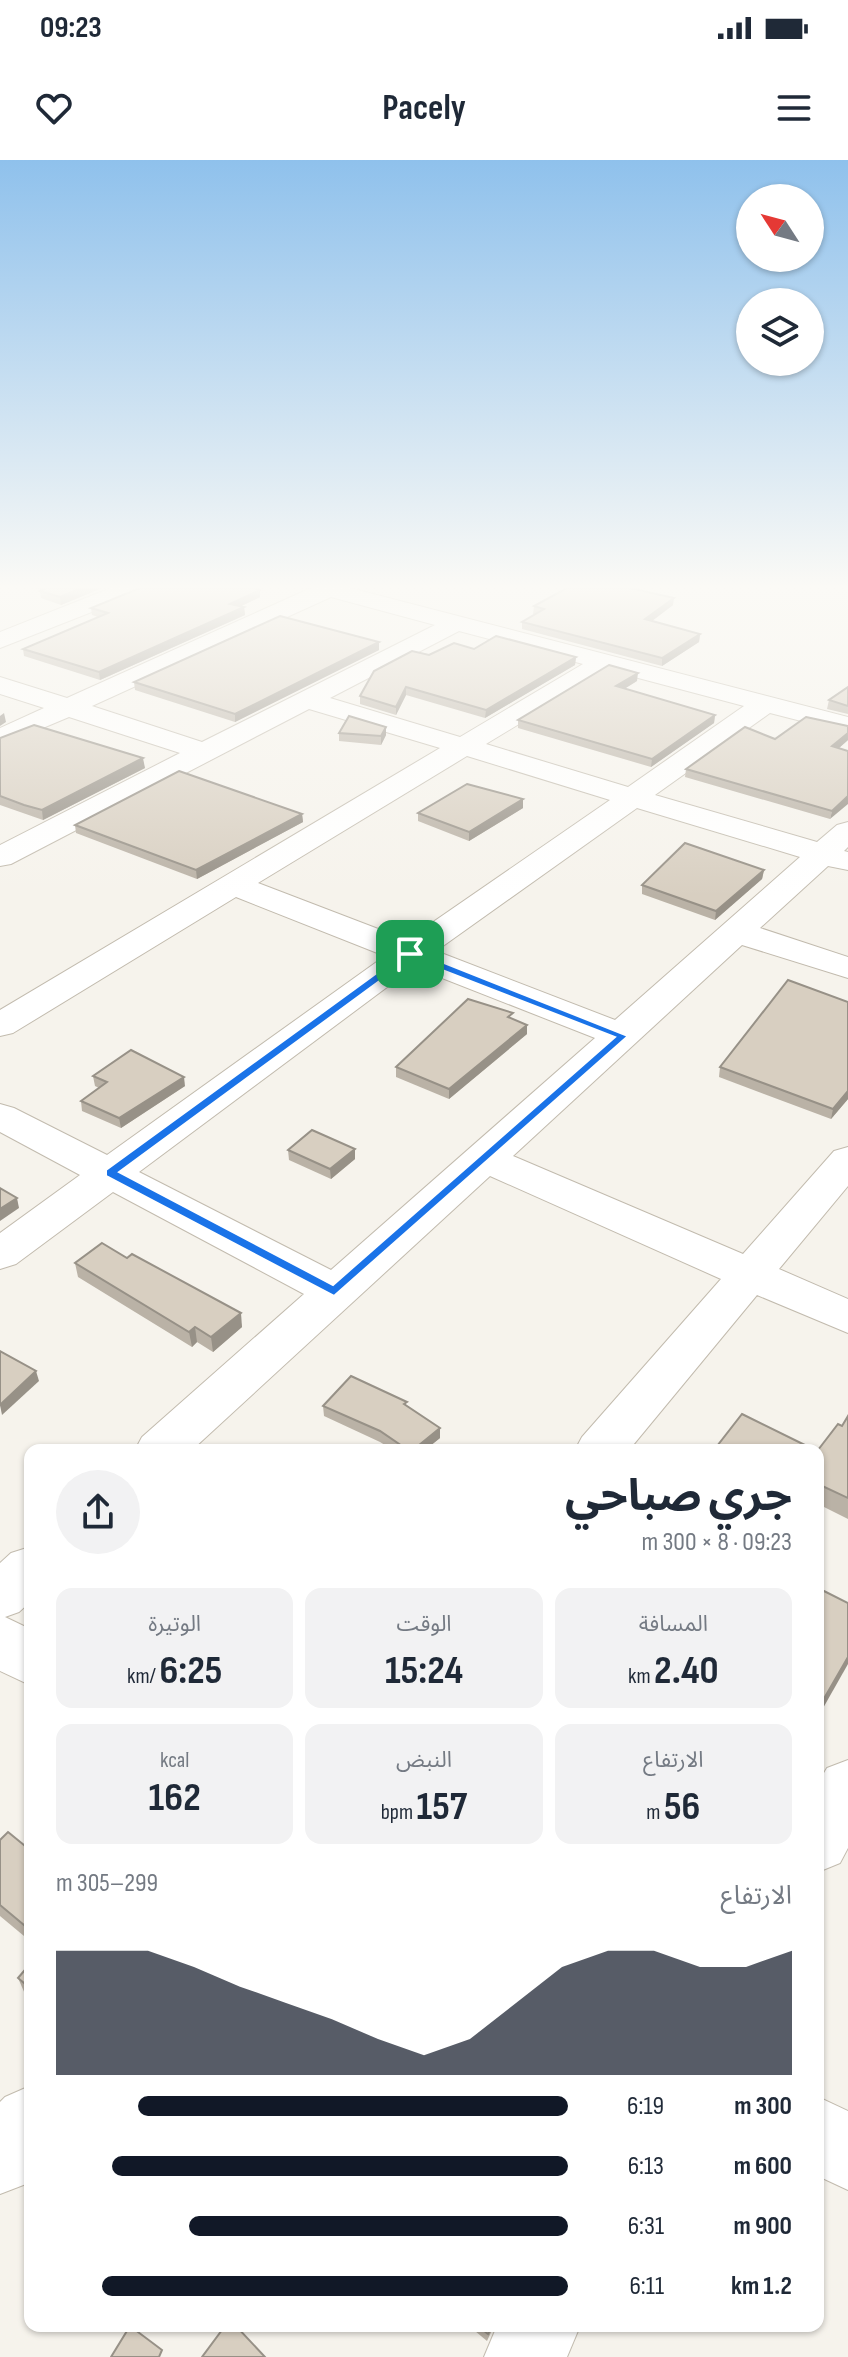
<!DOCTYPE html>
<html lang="ar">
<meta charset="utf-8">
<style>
body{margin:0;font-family:"Sofia Sans Condensed","Noto Sans Arabic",sans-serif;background:#f2f2f3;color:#1f2937;direction:rtl;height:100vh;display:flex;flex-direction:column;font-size:30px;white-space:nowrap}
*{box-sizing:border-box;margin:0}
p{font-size:26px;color:#747a83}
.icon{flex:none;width:44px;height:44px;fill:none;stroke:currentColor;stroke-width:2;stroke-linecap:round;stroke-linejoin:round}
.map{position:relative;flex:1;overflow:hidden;direction:ltr}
.drawer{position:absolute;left:24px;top:1284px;width:800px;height:888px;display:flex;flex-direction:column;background:#fff;border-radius:16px;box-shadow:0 2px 6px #0004;direction:rtl}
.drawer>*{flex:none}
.needle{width:52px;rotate:306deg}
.tools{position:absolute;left:736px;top:24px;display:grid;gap:16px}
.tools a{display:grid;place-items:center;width:88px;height:88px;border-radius:50%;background:#fff;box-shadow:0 2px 6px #0004;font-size:40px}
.pin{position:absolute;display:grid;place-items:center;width:68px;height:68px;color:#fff;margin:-34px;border-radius:16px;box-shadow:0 4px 12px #0006}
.round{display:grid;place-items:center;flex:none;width:84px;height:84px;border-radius:42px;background:#f2f2f3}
.summary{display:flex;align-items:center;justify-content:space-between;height:136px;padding:0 32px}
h1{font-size:44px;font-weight:700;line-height:60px}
.stats{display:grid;grid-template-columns:repeat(3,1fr);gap:12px;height:136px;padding:8px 32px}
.stats div{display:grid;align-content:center;border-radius:16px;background:#f2f2f3;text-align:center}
.stats b{font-size:40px;font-weight:700}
.stats small{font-size:22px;font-weight:400}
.stats p{font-size:22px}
.chart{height:224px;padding:16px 32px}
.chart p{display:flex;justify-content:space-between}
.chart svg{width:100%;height:144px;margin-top:8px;fill:#111827;opacity:.7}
ul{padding:0 32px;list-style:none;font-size:26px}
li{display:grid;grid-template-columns:128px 96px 1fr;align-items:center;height:60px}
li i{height:20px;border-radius:10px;background:#111827}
.status{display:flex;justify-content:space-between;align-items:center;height:56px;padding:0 40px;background:#fff;direction:ltr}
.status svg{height:22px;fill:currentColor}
header{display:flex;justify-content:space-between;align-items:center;height:104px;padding:0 32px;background:#fff;font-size:36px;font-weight:700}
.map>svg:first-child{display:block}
</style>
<div class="status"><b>09:23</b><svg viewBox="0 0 49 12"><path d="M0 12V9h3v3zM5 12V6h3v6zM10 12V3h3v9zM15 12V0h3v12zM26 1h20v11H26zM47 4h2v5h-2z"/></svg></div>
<header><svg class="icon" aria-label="menu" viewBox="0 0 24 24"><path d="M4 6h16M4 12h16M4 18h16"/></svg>Pacely<svg class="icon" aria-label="heart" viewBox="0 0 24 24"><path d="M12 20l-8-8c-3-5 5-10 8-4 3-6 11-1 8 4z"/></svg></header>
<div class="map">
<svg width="848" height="2197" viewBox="0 0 848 2197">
<rect width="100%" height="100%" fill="#f6f3ec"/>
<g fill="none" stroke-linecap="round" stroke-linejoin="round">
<g stroke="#c2bbae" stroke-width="2">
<g id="street">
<path d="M 111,428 L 143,428 L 140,433 L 0,488 L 0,472 Z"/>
<path d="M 311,428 L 350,428 L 848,557 L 848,573 L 770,553 L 655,635 L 817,682 L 837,665 L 848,662 L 848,687 L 844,691 L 848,692 L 848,710 L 828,706 L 760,768 L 848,797 L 848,818 L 742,785 L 513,996 L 743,1094 L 834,991 L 848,987 L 848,1026 L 779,1109 L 848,1139 L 848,1173 L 757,1135 L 629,1290 L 575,1290 L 582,1277 L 721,1119 L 490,1016 L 192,1290 L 135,1290 L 142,1277 L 304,1134 L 113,1032 L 16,1104 L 0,1109 L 0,1073 L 80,1015 L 0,972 L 0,944 L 14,948 L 107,995 L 385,796 L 236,737 L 13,873 L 0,876 L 0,850 L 440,588 L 309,549 L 11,704 L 0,706 L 0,685 L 180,593 L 69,557 L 0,586 L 0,568 L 44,548 L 0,534 L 0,517 L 67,538 ZM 331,437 L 435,465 L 202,582 L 92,546 ZM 459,471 L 583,504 L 460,577 L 330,538 ZM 608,510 L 744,546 L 628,627 L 486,584 ZM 467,596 L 610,640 L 407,780 L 258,723 ZM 637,648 L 800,697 L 615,860 L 436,791 ZM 414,807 L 595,878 L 331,1110 L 139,1012 Z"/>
<path d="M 30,1387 L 30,1442 L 19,1452 L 5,1457 L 30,1469 L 30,1525 L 0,1511 L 0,1403 L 11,1393 Z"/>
<path d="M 848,1600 L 848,1688 L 840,1703 L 818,1712 L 818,1623 L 827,1608 Z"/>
<path d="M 30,1926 L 30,2018 L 26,2024 L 0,2034 L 0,1942 L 5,1937 Z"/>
<path d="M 818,1937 L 848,1951 L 848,2030 L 818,2016 Z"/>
<path d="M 497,2166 L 580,2166 L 567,2197 L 484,2197 Z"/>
</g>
</g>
<use href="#street" fill="#fff" fill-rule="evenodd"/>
</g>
<g fill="#bab2a6">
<path d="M 35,428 L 102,428 L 61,445 L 41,438 L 40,431 L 41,430 Z"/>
<path d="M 640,428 L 639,431 L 673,445 L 652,461 L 700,474 L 699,482 L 662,506 L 522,469 L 522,462 L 535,454 L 533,454 L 534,446 Z"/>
<path d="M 260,430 L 260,437 L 241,446 L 244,447 L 245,455 L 100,520 L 24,496 L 23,489 L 98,457 L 92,455 L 91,448 Z"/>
<path d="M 379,482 L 379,490 L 235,562 L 135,530 L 134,522 Z"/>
<path d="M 474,489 L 576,497 L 575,505 L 485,558 L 406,535 L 396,555 L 360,544 L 360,536 L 429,495 Z"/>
<path d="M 637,521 L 624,529 L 715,555 L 714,563 L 651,607 L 518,568 L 518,560 Z"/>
<path d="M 848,527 L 848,554 L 827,549 L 829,540 Z"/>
<path d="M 848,566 L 848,580 L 839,588 L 848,591 L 830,659 L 685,617 L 686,609 L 775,579 Z"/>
<path d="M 386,567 L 386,575 L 381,585 L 339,581 L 339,573 Z"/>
<path d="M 0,578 L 145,608 L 43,660 L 0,645 Z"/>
<path d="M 523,648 L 469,681 L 418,661 L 418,653 Z"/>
<path d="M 302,654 L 303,662 L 197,719 L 76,673 L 75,665 Z"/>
<path d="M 764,710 L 762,719 L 715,760 L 642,734 L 642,725 Z"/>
<path d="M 512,859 L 527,865 L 527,874 L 449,939 L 396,917 L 396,907 Z"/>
<path d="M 720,907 L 848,939 L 831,959 L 719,917 Z"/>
<path d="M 93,916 L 185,926 L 121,968 L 82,951 L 81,941 L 99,928 L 95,926 Z"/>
<path d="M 288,990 L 355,999 L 331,1019 L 289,1000 Z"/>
<path d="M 75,1103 L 242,1167 L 213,1192 L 197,1182 L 192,1187 L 78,1117 Z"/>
<path d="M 323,1246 L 407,1246 L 440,1268 L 440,1278 L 425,1290 L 393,1290 L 380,1282 L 324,1256 Z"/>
<path d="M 848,1256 L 848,1359 L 818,1344 L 818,1290 L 842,1266 Z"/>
<path d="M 0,1680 L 30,1690 L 30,1781 L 0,1756 Z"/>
<path d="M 30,1804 L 30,1838 L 25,1834 L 18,1818 Z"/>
<path d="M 469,2166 L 494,2166 L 487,2181 Z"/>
</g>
<g fill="#979187">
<path d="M 82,428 L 102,428 L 61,445 L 60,437 Z"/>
<path d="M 260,430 L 260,437 L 231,451 L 230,444 Z"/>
<path d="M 674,438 L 673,445 L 644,467 L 645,459 Z"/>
<path d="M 244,447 L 245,455 L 100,520 L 99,512 Z"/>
<path d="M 700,474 L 699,482 L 662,506 L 662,498 Z"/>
<path d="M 379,482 L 379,490 L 235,562 L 235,554 Z"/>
<path d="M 576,497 L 575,505 L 485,558 L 486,550 Z"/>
<path d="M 638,513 L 637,521 L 616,534 L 616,526 Z"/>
<path d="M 406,527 L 406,535 L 396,555 L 396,547 Z"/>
<path d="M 4,553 L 6,562 L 0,566 L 0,556 Z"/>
<path d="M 715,555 L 714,563 L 651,607 L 652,599 Z"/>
<path d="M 386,567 L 386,575 L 381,585 L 381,576 Z"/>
<path d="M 848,573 L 848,580 L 831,595 L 832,586 Z"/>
<path d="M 143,598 L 145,608 L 43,660 L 42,650 Z"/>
<path d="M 848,636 L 848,644 L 830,659 L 832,651 Z"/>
<path d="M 523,639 L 523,648 L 469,681 L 469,672 Z"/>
<path d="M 302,654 L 303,662 L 197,719 L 196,710 Z"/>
<path d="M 764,710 L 762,719 L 715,760 L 716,751 Z"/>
<path d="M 527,865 L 527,874 L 449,939 L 449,929 Z"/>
<path d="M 184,917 L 185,926 L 121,968 L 119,958 Z"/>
<path d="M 848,931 L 848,939 L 831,959 L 833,949 Z"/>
<path d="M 355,989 L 355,999 L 331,1019 L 330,1009 Z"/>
<path d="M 17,1038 L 19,1048 L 0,1061 L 0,1049 Z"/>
<path d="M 241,1153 L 242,1167 L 213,1192 L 211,1177 Z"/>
<path d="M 195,1167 L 197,1182 L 192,1187 L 189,1172 Z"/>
<path d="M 36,1211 L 39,1221 L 2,1255 L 0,1245 Z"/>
<path d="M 440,1268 L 440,1278 L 425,1290 L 413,1290 Z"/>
<path d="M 848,1497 L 848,1504 L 818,1557 L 818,1549 Z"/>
</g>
<g fill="#d8cfc1" stroke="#979187" stroke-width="2">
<path d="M 46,428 L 82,428 L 60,437 L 40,431 Z"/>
<path d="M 140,428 L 255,428 L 260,430 L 230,444 L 244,447 L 99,512 L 23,489 L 108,453 L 91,448 Z"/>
<path d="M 567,428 L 636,428 L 634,429 L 674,438 L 645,459 L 700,474 L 662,498 L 522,462 L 544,449 L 534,446 Z"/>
<path d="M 280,456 L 379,482 L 235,554 L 134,522 Z"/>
<path d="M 496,476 L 576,497 L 486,550 L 406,527 L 396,547 L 360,536 L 374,511 L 412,491 L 429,495 L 454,483 L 474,489 Z"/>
<path d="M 609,505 L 638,513 L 616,526 L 715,555 L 652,599 L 518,560 Z"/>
<path d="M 848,527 L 848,546 L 829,540 Z"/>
<path d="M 349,556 L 386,567 L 381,576 L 339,573 Z"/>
<path d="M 806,557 L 848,566 L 848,573 L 832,586 L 848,591 L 848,636 L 832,651 L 686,609 L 745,567 L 775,579 Z"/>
<path d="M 34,565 L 143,598 L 42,650 L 24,645 L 0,636 L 0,578 Z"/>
<path d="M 179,611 L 302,654 L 196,710 L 75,665 Z"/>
<path d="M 467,624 L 523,639 L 469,672 L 418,653 Z"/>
<path d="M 685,683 L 764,710 L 716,751 L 642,725 Z"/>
<path d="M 788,820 L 848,842 L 848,931 L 833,949 L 720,907 Z"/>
<path d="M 468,839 L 513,853 L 508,857 L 527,865 L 449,929 L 396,907 Z"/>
<path d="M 131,890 L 184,917 L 119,958 L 81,941 L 107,922 L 93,916 Z"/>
<path d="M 312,970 L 355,989 L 330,1009 L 288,990 Z"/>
<path d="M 0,1028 L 17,1038 L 0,1049 Z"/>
<path d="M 102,1083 L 127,1098 L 132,1094 L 241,1153 L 211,1177 L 195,1167 L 189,1172 L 75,1103 Z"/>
<path d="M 0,1191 L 36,1211 L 0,1245 Z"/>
<path d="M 351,1216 L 407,1242 L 404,1244 L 440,1268 L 413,1290 L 408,1290 L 380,1271 L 323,1246 Z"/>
<path d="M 742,1254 L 815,1290 L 714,1290 Z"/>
<path d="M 848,1256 L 848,1338 L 818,1324 L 818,1290 L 838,1264 L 842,1266 Z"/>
<path d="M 818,1428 L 848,1443 L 848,1497 L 818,1549 Z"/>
<path d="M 8,1672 L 30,1690 L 30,1770 L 0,1745 L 0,1680 Z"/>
<path d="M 30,1804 L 30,1828 L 18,1818 Z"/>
<path d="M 130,2166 L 162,2190 L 159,2197 L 111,2197 Z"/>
<path d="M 225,2166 L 236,2166 L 265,2197 L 202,2197 Z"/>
<path d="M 478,2166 L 492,2166 L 488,2174 Z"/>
</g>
<linearGradient id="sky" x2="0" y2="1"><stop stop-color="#8fc1ec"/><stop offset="0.58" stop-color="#fbfaf6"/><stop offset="1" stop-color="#fbfaf6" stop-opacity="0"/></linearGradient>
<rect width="848" height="736" fill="url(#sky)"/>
<path fill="#1a73e8" stroke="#fff" stroke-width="2" fill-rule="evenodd" d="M 407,791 L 414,791 L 628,876 L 334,1136 L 106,1016 L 106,1010 ZM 411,798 L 615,877 L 333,1125 L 119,1012 Z"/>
</svg>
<div class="tools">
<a><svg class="needle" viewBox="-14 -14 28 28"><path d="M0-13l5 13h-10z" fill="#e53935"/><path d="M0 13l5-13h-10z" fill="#747a83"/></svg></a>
<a><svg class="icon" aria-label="layers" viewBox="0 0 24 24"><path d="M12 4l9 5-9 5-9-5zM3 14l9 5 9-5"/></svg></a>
</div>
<div class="pin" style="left:410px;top:794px;background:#1e9e55"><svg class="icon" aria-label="arrive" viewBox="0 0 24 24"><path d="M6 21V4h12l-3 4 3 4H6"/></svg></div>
<section class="drawer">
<div class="summary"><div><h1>جري صباحي</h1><p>09:23 · 8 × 300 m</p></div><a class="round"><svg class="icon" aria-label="share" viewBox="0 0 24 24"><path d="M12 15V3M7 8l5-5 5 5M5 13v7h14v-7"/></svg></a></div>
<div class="stats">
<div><p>المسافة</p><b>2.40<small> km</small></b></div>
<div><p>الوقت</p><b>15:24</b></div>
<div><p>الوتيرة</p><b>6:25<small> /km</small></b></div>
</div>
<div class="stats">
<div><p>الارتفاع</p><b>56<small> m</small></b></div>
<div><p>النبض</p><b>157<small> bpm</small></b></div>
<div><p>kcal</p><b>162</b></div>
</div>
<div class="chart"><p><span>الارتفاع</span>299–305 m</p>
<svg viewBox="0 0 160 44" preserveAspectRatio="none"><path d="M0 44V6L10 6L20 6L30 11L40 17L50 22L60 27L70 33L80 38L90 33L100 22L110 11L120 6L130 6L140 11L150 11L160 6V44z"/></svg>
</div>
<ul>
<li><b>300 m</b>6:19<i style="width:84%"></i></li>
<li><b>600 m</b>6:13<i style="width:89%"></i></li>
<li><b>900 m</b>6:31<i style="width:74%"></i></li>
<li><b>1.2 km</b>6:11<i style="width:91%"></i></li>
</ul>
</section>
</div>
